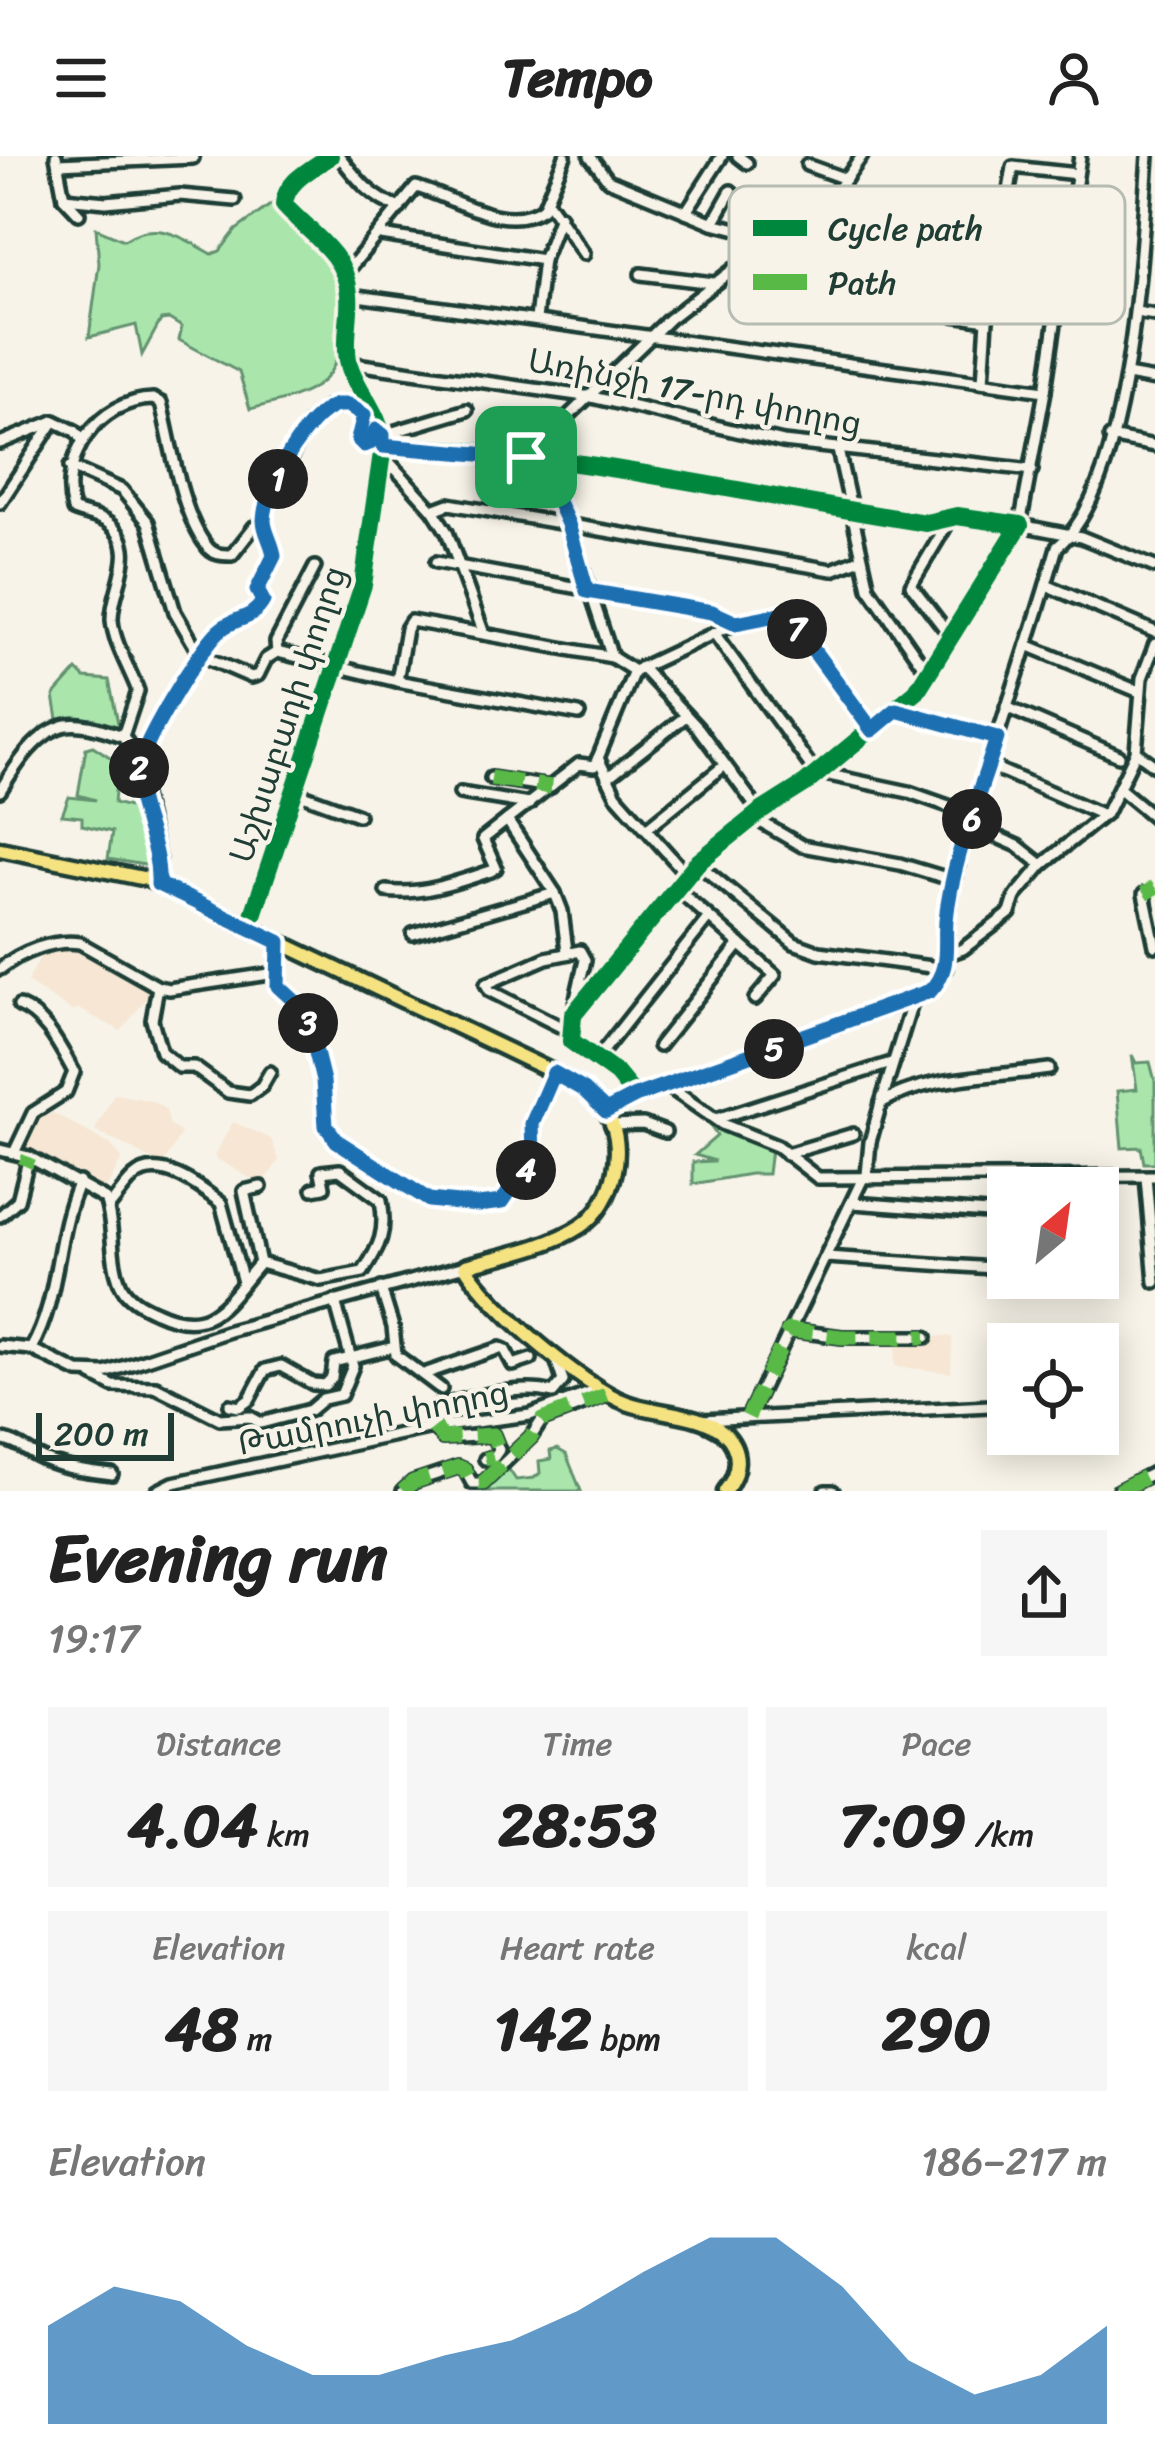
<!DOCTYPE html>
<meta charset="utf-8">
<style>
body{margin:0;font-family:Sriracha,"Noto Sans Armenian",sans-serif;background:#f6f6f6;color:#222;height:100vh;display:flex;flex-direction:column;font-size:45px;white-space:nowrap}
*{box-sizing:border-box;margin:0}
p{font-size:39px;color:#767676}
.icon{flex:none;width:66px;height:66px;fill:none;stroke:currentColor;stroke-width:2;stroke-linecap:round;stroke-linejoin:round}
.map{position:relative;height:1335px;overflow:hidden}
.panel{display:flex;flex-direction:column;background:#fff;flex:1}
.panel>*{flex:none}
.needle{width:78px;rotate:29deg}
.buttons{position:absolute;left:987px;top:1011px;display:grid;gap:24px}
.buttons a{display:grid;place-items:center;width:132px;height:132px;border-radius:0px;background:#fff;box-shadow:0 6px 30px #0003;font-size:60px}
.scale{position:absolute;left:36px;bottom:30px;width:138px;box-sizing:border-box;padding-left:12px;border:6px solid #1f3d34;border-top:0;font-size:33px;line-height:42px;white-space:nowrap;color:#1f3d34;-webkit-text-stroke:9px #f7f3e8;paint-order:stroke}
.pin{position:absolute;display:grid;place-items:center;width:102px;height:102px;color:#fff;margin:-51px;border-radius:24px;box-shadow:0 6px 18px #0006}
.km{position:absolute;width:60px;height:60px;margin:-30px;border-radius:50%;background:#222;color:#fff;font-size:33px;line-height:60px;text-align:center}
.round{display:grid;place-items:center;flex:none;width:126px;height:126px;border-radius:0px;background:#f6f6f6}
.head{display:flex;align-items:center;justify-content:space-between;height:204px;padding:0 48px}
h1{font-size:66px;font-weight:800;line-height:90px}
.stats{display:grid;grid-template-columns:repeat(3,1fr);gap:18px;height:204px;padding:12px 48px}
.stats div{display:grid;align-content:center;border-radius:0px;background:#f6f6f6;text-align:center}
.stats b{font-size:60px;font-weight:800}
.stats small{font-size:33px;font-weight:400}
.stats p{font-size:33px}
.chart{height:336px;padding:24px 48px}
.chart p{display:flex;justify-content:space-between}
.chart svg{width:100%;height:216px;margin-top:12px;fill:#1f6fb2;opacity:.7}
header{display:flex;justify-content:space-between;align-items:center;height:156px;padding:0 48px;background:#fff;font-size:54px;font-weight:800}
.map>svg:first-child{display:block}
</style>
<header><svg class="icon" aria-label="menu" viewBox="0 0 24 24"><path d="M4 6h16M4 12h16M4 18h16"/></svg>Tempo<svg class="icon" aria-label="person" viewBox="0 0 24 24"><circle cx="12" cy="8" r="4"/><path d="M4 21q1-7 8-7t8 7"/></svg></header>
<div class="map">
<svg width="1155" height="1335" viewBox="0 0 1155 1335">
<rect width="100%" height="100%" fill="#f7f3e8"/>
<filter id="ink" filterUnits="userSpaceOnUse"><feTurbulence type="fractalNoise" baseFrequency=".00833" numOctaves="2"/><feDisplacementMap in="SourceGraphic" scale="24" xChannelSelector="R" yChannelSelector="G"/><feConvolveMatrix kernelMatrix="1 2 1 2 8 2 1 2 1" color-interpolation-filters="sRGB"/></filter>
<g filter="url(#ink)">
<g fill="#f6e6d3">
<path d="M 70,785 L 154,832 L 121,875 L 77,852 L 74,856 L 27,826 L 43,796 Z"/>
<path d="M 114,938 L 152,945 L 166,954 L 170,970 L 181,977 L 163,1009 L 95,974 Z"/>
<path d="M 53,957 L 111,989 L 122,1003 L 104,1036 L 19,988 L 33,960 L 38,963 Z"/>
<path d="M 233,966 L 271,983 L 279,1004 L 262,1029 L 214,1001 Z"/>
<path d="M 943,1180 L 952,1181 L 951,1217 L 895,1210 L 897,1183 Z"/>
</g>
<g fill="#aae6ac" stroke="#649270" stroke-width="3">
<path d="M 273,47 C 293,65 320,83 334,105 C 344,121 342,142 342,160 C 343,232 311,238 250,253 L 239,216 L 179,184 L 182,171 L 169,163 L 161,164 L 142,199 L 136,169 L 89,181 L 99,108 L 96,72 L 124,84 C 156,63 182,81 212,98 L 220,95 L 236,74 Z"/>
<path d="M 77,514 L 85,522 L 109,524 L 119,572 L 59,569 L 54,540 Z"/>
<path d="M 93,590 L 122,609 L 125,618 L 116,625 L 114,647 L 140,654 L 153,697 L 151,710 L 108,703 L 112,676 L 82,669 L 82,661 L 62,659 L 69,641 L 96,644 L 78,639 L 86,592 Z"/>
<path d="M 1132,899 L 1136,907 L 1150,906 L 1155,925 L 1155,1007 L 1144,1007 L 1141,991 L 1122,992 L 1117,935 L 1137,933 Z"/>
<path d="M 708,967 L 771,993 L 768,1018 L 750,1018 L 693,1028 L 693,1006 L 715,1005 L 695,999 L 717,980 Z"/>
<path d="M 557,1293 L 566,1298 L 581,1335 L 484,1335 L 484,1331 L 508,1312 L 516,1324 L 534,1322 L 540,1317 L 539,1305 L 551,1303 L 550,1295 Z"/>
</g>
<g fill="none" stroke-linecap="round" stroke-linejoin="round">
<g stroke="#1f3d34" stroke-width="18">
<g id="minor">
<path d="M 56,0 L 64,42 L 79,58"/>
<path d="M 339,0 C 358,24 371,42 400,52"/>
<path d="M 590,0 L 608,24 L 713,67 L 772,82"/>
<path d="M 738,0 L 747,7"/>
<path d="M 1080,0 L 1045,235 L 1020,369 L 1081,381 L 1155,411"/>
<path d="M 58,8 L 193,2"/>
<path d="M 807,9 L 846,23"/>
<path d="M 64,42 L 106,46 L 180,39 L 235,44"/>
<path d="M 547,45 L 584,98"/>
<path d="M 686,56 L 722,0"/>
<path d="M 713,67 L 731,35"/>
<path d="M 381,79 L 543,104"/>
<path d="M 346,117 L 416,31 C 454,41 505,78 543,52 L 565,0"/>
<path d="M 641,118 L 713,127"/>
<path d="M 752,129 L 987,164"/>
<path d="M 754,129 L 757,94"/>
<path d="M 350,139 L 1045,235"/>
<path d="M 1136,156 L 1155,159"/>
<path d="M 536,163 L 543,104 L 560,60"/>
<path d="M 348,207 L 592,241 L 783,286 L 1032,314"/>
<path d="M 1127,219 L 1155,224"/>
<path d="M 983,226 L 987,164 L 1013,11 L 1077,18"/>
<path d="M 1110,281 L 1155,290"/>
<path d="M 0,287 L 54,265"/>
<path d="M 383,290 C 566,294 746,339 926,367 L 957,360 L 1020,369 L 916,536 L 806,627 L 760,656 L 697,707 L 573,859 L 571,885 L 617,918 L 635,940"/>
<path d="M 838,294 L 869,432 L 928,517"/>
<path d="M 382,298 L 433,354 L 447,376 L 484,478"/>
<path d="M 526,301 L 669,163 L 840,31 L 862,0"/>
<path d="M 539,303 L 568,368 L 612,501 L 634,515"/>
<path d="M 70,311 L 122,334 L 148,366 L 175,456 L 200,499"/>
<path d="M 0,347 L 54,265 L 75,275 L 83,285"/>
<path d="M 433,354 L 449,348 L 832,414 L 860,403"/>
<path d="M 951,362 L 911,429 L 948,477 L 954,477"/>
<path d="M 436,406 L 711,456 L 736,467"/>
<path d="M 1046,429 L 1155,476"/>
<path d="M 786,457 L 871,574"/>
<path d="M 714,477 L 815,616 L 909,636 L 974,659"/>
<path d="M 1027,489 L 1140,536"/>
<path d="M 277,496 L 276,486 L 315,411"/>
<path d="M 200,499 L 251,521 L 258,519 L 266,503 L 277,496 L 397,525 L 579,558"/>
<path d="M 641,511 L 698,572 L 760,656"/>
<path d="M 397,525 L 406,473 L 411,465 L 612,501"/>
<path d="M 1006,551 L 1119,600"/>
<path d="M 896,554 L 997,582"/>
<path d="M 123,580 L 138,535 C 130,513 114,488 112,464 C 111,432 143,393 108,367 C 99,360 84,359 73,354 C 58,302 98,244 153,243 L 161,247 C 171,287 181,357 206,389 C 212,399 222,399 232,399 L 254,371 L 263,367"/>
<path d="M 1136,596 L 1155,610"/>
<path d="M 598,602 L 634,515 L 736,467 L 796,454"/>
<path d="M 598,602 L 616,639 L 687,719"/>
<path d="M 988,609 L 1103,659"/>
<path d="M 136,618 C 156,570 181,515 218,477 C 232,462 252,465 263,445 L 257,434 L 274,400 L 263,367 L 268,344 L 309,267 L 326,252 L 348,249 L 364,259 L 358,282 L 366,289 L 376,274 L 383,279 L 467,254"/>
<path d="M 491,622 L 551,631"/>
<path d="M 607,622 L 686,560"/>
<path d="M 1120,633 L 1155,662"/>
<path d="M 0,635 C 15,611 36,575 67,569 C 84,566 106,575 123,580 L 131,592 L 159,704 L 158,728"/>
<path d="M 295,636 L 358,659"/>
<path d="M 460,637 L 529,648"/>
<path d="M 754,662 L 802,690 L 900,708 L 953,724"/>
<path d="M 970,669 L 1018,690 L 1042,709"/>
<path d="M 646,673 L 725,609"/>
<path d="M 697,707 L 794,787 L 819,796 L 946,813"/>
<path d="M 676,732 L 775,819 L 755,843"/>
<path d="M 386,735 C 420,740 459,726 491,715 L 496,712 L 483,683 L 507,664"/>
<path d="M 1144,738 L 1155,790"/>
<path d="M 249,771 L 363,429 L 383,290 C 382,257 352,230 348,204 C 344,182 351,159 349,138 C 346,97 309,77 284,49 C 285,25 312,13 330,0"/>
<path d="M 413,778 L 555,737"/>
<path d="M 567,795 L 562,755 L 555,737 L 507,664 L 579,608 L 594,610 L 598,602"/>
<path d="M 946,799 L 963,793 L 1010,757 L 1015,741 L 1042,709 L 1107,656 L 1136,596 L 1142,522 L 1155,488"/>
<path d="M 0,813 C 20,796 53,783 80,787 L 158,831 L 169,833 L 276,817 L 279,786"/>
<path d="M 276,817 L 278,830 L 302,852 L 307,864 L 323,925 L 326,969 L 337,985 L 429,1044 L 478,1049 L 506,1044 L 531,1005 L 532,968 L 554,917"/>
<path d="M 158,831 L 152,864 L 161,896 L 179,911 L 194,911 L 228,936 L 250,939 L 262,930 L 270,916"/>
<path d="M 571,876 L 490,835 L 486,828 L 546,802 L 580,795 L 585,804 L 573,856"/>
<path d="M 659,890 L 740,788"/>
<path d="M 596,904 L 709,761"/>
<path d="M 666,929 L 722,968 L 777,990 L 818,1022 L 1155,1020"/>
<path d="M 881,947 L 913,844"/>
<path d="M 606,955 L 666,929 L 913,843 C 960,821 942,790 949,747 C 955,711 969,676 979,640 C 1004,557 1033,475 1057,391 C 1132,330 1141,94 1148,0"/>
<path d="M 716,963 L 891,907"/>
<path d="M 611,969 L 643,968 L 665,976"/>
<path d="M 0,994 L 29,1001 L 105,1043 C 115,1070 109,1100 120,1127 C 126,1142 142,1150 156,1156 C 212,1182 226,1145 260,1107"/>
<path d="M 14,997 L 33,957 L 66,936 L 74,916 C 60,891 46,861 19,850"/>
<path d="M 786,998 L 853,978"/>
<path d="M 867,1019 L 870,986 L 881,947 C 928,919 995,921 1049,913"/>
<path d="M 1146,1021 L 1155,1126"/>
<path d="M 853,1047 L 1001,1058"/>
<path d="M 108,1052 C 117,1042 124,1030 134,1021 C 159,999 200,1031 221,1047 L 243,1126"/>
<path d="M 0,1060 L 18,1044 L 29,1001"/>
<path d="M 826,1101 L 1008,1113"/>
<path d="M 260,1107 L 321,1124 L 363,1116 C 380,1090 387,1076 381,1044 L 340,1014 L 321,1016 L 324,1031 L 313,1033"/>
<path d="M 260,1107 L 244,1035 L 261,1031"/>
<path d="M 1076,1122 L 1111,1123"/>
<path d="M 381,1132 L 393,1171 L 396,1199 L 441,1233"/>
<path d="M 789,1174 L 842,1181 L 926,1181"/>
<path d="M 0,1190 L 31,1193 L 78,1216 L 105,1217 L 229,1175 L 465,1110"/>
<path d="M 31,1193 C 61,1140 54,1080 79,1026"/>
<path d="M 424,1218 L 500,1192 L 505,1194 L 513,1209 L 531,1203"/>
<path d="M 92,1219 L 113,1230 L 156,1231 L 220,1263 L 250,1261 L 261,1267 L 310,1254 L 323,1243 L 341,1239 L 353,1210 L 335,1145"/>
<path d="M 230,1249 L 239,1251 L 249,1244 L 265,1214 L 281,1210 L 313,1228 L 325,1229 L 332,1222 L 334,1206 L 394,1191"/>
<path d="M 748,1261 L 863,1022"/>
<path d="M 424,1262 L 423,1257 C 455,1244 520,1227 553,1237 L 563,1225 L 555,1200"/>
<path d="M 702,1264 L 990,1250"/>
<path d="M 434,1271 L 443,1282 L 493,1279 L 499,1294 L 494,1301 L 485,1303"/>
<path d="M 0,1283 C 16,1286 22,1292 35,1299 C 59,1312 86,1315 112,1318"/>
<path d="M 157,1335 L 173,1327 L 428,1272 L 530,1259 L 598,1234"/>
<path d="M 403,1335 L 413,1326 L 458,1311 L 465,1314 L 472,1327 L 483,1327 L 531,1281 L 542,1264 L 606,1239"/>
<path d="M 825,1335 L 833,1335"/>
<path d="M 1118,1335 L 1155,1316"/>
</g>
</g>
<g stroke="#1f3d34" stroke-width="21">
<path id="major" d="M 0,693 L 147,723 L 532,906 C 557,918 585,931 603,952 C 630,984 615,1049 581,1070 C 549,1091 502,1100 465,1110 C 490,1151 583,1231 627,1247 C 657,1258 700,1256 724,1277 C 742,1294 740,1317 725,1335"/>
</g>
<use href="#minor" stroke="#f7f3e8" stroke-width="9"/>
<use href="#major" stroke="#f5e382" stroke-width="12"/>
<g stroke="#58b947" stroke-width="15" stroke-dasharray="30 15" stroke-linecap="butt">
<path d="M 491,622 L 551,631"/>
<path d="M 1144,738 L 1155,731"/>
<path d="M 25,1010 L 29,1001"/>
<path d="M 748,1261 L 789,1174 L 842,1181 L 926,1181"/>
<path d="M 434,1271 L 443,1282 L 493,1279 L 499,1294 L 494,1301 L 485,1303"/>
<path d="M 403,1335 L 413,1326 L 458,1311 L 465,1314 L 472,1327 L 483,1327 L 531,1281 L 542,1264 L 606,1239"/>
<path d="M 1118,1335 L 1155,1316"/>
</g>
<g stroke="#f7f3e8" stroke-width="26">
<g id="cycleway">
<path d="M 383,290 C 566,294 746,339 926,367 L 957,360 L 1020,369 L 916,536 L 806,627 L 760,656 L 697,707 L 573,859 L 571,885 L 617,918 L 635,940"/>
<path d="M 249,771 L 363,429 L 383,290 C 382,257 352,230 348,204 C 344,182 351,159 349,138 C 346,97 309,77 284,49 C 285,25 312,13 330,0"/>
</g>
</g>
<use href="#cycleway" stroke="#00873e" stroke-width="18"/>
</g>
</g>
<g fill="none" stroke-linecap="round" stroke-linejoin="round" filter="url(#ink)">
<g stroke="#fff" stroke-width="24">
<path id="route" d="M 337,249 L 348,249 L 364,259 L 358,283 L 364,289 L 370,287 L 376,274 L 383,279 L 383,290 L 539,303 L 568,368 L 587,435 L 712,456 L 736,467 L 786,457 L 872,574 L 896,554 L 997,582 C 979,641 952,703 946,764 C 944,792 951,813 930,835 L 635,940 L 606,955 L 584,934 L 554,917 L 532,968 L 533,1001 L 502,1046 L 478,1049 L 429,1044 L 337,985 L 326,970 L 323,925 L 308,864 L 302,852 L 278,830 L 279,786 L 158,728 C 160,687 136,655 137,620 C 137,594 199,494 219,475 C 234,461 252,465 263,445 L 257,434 L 274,400 C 273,388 264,376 264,364 C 265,332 306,258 337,249 Z"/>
</g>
<use href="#route" stroke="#1f6fb2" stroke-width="15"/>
</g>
<g text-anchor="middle" stroke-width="9" stroke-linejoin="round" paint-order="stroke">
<g font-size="33" fill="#1f3d34" stroke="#f7f3e8">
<text transform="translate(695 235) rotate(11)" y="12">Առինջի 17-րդ փողոց</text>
<text transform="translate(287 558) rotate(-72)" y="12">Աշխաբադի փողոց</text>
<text transform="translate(373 1261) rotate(-11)" y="12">Թամրուչի փողոց</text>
</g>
</g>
<rect x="729" y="30" width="396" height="138" rx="18" fill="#f7f3e8" stroke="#b6bcb2" stroke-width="3"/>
<rect x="753" y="64" width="54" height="16" fill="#00873e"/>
<rect x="753" y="118" width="54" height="16" fill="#58b947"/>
<g font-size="33" fill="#1f3d34">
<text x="828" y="84">Cycle path</text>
<text x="828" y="138">Path</text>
</g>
</svg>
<div class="buttons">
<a><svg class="needle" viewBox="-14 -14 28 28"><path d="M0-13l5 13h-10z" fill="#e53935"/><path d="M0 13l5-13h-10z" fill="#767676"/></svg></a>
<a><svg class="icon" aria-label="locate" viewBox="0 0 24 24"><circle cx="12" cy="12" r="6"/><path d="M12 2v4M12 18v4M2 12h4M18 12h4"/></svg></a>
</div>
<div class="scale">200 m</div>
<div class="pin" style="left:526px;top:301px;background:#1e9e55"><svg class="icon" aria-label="arrive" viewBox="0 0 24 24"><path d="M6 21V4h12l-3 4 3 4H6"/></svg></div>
<b class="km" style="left:278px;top:323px">1</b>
<b class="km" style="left:139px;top:612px">2</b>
<b class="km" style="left:308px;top:867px">3</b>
<b class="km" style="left:526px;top:1014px">4</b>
<b class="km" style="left:774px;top:893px">5</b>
<b class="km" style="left:972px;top:663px">6</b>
<b class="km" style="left:797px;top:473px">7</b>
</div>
<section class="panel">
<div class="head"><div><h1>Evening run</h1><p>19:17</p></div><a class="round"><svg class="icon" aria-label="share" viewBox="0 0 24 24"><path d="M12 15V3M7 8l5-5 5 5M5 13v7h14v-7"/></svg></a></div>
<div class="stats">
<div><p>Distance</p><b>4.04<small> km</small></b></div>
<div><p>Time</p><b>28:53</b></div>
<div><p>Pace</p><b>7:09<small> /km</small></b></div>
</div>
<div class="stats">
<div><p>Elevation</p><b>48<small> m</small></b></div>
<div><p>Heart rate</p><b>142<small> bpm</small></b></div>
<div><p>kcal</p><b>290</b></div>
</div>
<div class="chart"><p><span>Elevation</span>186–217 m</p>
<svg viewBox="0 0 160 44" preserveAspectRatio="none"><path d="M0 44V24L10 16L20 19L30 28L40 34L50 34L60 30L70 27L80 21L90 13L100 6L110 6L120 16L130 31L140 38L150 34L160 24V44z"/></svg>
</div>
</section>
